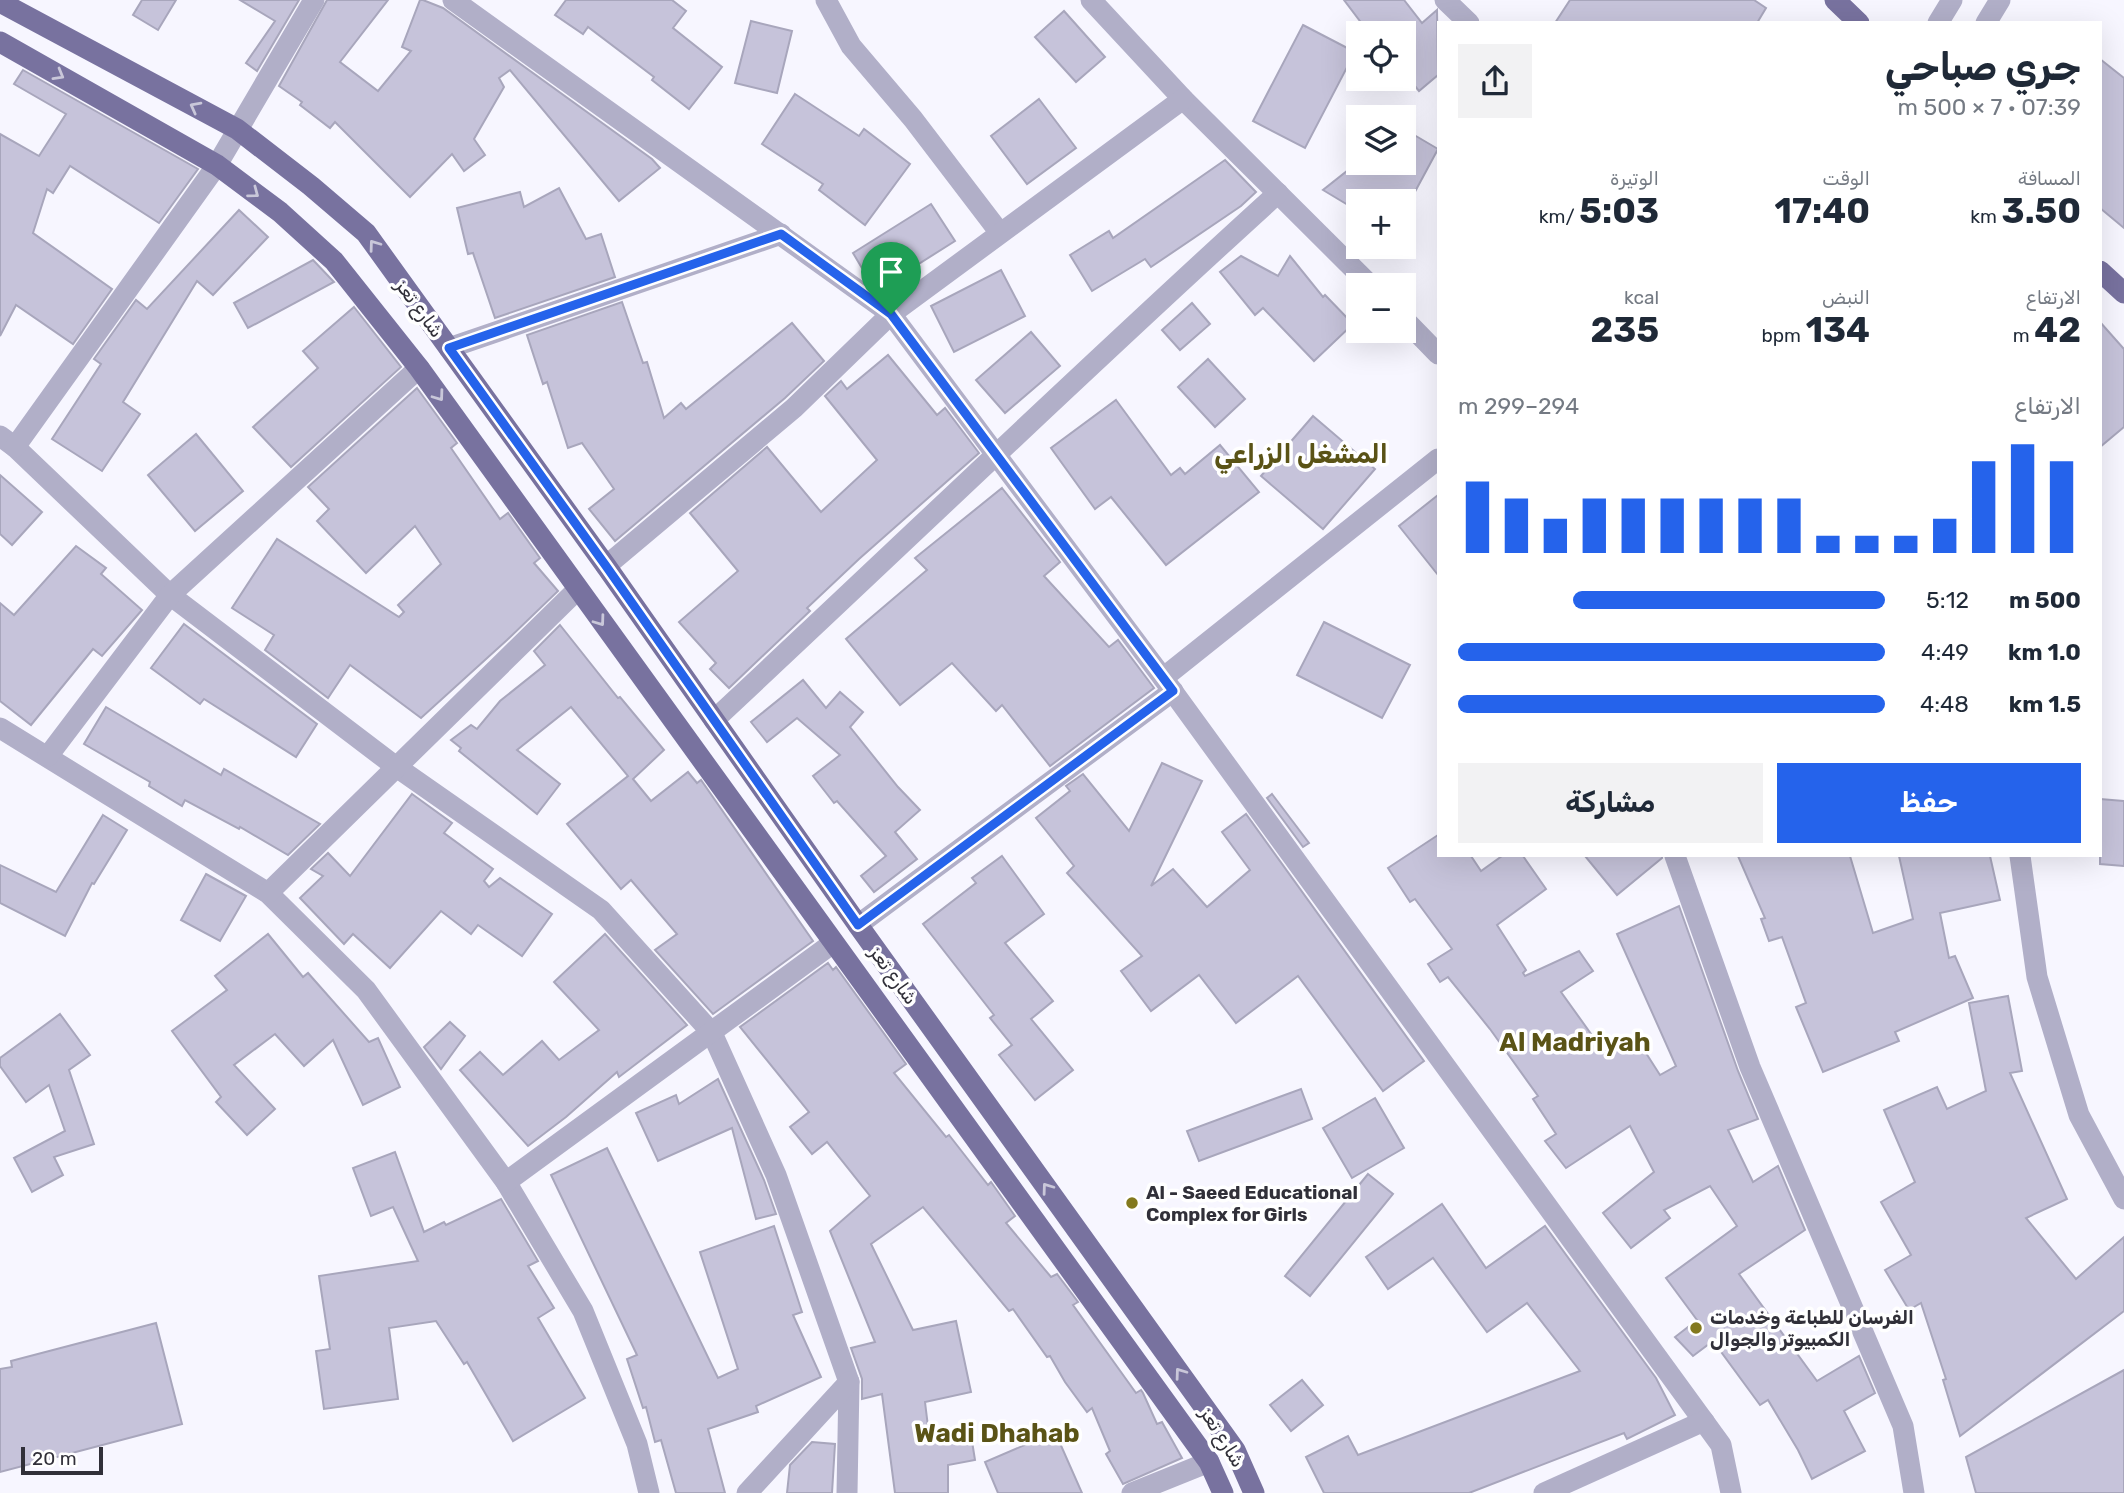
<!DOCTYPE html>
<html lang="ar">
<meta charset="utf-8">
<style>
body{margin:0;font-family:Rubik,Cairo,sans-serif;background:#f2f2f3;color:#1f2937;direction:rtl;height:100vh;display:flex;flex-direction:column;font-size:26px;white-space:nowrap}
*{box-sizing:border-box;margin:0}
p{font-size:23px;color:#747a83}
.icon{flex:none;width:38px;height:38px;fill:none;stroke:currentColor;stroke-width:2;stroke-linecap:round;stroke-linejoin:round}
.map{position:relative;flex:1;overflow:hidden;direction:ltr}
.drawer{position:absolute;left:1437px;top:21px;width:665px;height:836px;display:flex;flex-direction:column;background:#fff;border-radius:0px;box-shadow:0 7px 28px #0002;direction:rtl}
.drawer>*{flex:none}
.buttons{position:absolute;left:1346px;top:21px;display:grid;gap:14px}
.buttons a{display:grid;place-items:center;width:70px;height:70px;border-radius:0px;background:#fff;box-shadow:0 7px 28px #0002;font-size:35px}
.scale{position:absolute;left:21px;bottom:18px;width:82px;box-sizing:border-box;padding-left:7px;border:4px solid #313039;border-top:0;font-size:19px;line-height:24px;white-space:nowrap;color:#313039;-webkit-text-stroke:5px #fff;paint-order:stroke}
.pin{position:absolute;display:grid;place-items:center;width:60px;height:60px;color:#fff;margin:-72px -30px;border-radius:50% 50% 50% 0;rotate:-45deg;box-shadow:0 0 7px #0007}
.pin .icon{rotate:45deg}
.round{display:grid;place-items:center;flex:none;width:74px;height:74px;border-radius:0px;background:#f2f2f3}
.head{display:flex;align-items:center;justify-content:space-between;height:119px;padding:0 21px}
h1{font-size:38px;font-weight:700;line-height:52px}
.stats{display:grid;grid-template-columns:repeat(3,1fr);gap:10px;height:119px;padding:7px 21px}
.stats div{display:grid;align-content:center}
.stats b{font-size:35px;font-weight:700}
.stats small{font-size:19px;font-weight:400}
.stats p{font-size:19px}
.chart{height:196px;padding:14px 21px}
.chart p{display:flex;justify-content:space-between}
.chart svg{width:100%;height:126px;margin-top:7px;stroke:#2563eb;stroke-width:6}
.cta{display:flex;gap:14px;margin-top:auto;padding:14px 21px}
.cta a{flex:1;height:80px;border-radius:0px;background:#2563eb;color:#fff;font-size:28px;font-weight:700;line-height:80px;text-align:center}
.cta a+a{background:#f2f2f3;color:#1f2937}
ul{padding:0 21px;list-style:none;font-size:23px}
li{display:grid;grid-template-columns:112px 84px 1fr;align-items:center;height:52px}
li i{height:18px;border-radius:9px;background:#2563eb}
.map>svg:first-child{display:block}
</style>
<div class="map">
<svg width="2124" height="1493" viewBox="0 0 2124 1493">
<rect width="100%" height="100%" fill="#f7f6ff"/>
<g fill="#c6c3da" stroke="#a8a6bc" stroke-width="2">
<path d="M 142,0 L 176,0 L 158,30 L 133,15 Z"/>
<path d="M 240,0 L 299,0 L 257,71 L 246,63 L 275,21 Z"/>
<path d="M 327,0 L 388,0 L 340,62 L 378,91 L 411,51 L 402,47 L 420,0 L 423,0 L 443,8 L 652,159 L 660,168 L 619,201 L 510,70 L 499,78 L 504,87 L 474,139 L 485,155 L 464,171 L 452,154 L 410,197 L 335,122 L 330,128 L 300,105 L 302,102 L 279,86 Z"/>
<path d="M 566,0 L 672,0 L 686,11 L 673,28 L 722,67 L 689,109 L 652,80 L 654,77 L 588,27 L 583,34 L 555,15 Z"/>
<path d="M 1344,0 L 1404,0 L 1422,23 L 1437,10 L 1438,75 L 1419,91 L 1404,73 L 1404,33 L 1369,33 Z"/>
<path d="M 1570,0 L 1754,0 L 1766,8 L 1757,23 L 1555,23 Z"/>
<path d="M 1064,11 L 1105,57 L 1076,82 L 1035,37 Z"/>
<path d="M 751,21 L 792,31 L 777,93 L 735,83 Z"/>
<path d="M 1303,25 L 1355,52 L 1305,148 L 1253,121 Z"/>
<path d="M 2100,59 L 2124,78 L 2124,228 L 2100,208 Z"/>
<path d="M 23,70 L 198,169 L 159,223 L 70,166 L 53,193 L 47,189 L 33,233 L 112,289 L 73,344 L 16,305 L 0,336 L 0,134 L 39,156 L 66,114 L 14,84 Z"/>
<path d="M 795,94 L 859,136 L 864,129 L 910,164 L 865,225 L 819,190 L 823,184 L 762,144 Z"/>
<path d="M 1039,99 L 1076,148 L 1027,184 L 991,136 Z"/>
<path d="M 1404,129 L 1438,149 L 1410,201 L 1358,201 L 1358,211 L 1323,190 L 1357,163 L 1404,163 Z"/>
<path d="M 1225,160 L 1256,192 L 1241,206 L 1151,267 L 1145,259 L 1092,291 L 1070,255 L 1109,231 L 1113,238 Z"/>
<path d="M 559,188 L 586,239 L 601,234 L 615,277 L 495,318 L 473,253 L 468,254 L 457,208 L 520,192 L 524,207 Z"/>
<path d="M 931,204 L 955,241 L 879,289 L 872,285 L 853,253 Z"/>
<path d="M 239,210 L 268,237 L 213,295 L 197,281 L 123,402 L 140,414 L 102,471 L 52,439 L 101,364 L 94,359 L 136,300 L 147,309 Z"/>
<path d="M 1241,256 L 1278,276 L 1290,256 L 1323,297 L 1325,295 L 1353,324 L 1314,361 L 1263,308 L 1255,315 L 1220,272 Z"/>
<path d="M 313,260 L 334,282 L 248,328 L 234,303 Z"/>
<path d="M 1001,270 L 1025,316 L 954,352 L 931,306 Z"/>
<path d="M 622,302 L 643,363 L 647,362 L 664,418 L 681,403 L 686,409 L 792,323 L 824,361 L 785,398 L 615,541 L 589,509 L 614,489 L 582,443 L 568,448 L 547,382 L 543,384 L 527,335 Z"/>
<path d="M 1192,303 L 1210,324 L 1180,350 L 1162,330 Z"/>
<path d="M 354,307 L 401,367 L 291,467 L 253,427 L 318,368 L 303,351 Z"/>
<path d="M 2100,322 L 2124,349 L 2124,427 L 2100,447 Z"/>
<path d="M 1031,332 L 1060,366 L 1005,413 L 976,380 Z"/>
<path d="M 888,355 L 937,415 L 945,408 L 979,453 L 859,559 L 807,608 L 810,611 L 729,688 L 710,669 L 716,663 L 679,622 L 738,571 L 690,513 L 767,447 L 821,512 L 877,460 L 825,396 L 841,381 L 847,389 Z"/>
<path d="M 1208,359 L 1245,399 L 1215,427 L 1178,387 Z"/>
<path d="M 417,388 L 457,443 L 451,448 L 500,519 L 508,513 L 540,558 L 534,563 L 558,591 L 507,640 L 421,718 L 350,665 L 328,698 L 265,650 L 274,635 L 232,608 L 277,539 L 399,617 L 404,612 L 398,605 L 441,564 L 415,526 L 366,573 L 317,521 L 329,509 L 308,487 Z"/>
<path d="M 1116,400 L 1171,475 L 1180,468 L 1185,474 L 1220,445 L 1259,492 L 1166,565 L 1111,497 L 1095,509 L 1051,448 Z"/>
<path d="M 1313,416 L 1375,469 L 1323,529 L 1261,476 Z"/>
<path d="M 196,434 L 243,491 L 195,531 L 148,475 Z"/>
<path d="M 0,475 L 42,512 L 12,545 L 0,534 Z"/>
<path d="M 1002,488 L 1060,562 L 1044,576 L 1109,647 L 1118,640 L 1154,688 L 1050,766 L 1002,705 L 996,711 L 952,663 L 900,705 L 846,639 L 927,570 L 915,558 Z"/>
<path d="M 1438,495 L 1438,575 L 1399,526 Z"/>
<path d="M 76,546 L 106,568 L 101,574 L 142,610 L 102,656 L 93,649 L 31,725 L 0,701 L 0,603 L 14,615 Z"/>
<path d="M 1324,622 L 1410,665 L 1382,718 L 1297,675 Z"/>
<path d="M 184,624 L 317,724 L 296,757 L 204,699 L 200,704 L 151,668 Z"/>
<path d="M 560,625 L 618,698 L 620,697 L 664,750 L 633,779 L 651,801 L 688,772 L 697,783 L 701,780 L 813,941 L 713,1014 L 655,950 L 677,934 L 631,880 L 621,889 L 567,824 L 628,776 L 571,707 L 517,750 L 560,784 L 537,814 L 459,751 L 461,748 L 451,740 L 471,725 L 477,729 L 500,701 L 545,665 L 534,651 Z"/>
<path d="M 803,680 L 826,708 L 840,692 L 863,712 L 850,727 L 898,787 L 920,810 L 895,832 L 917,859 L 874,892 L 861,876 L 886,856 L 837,801 L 834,803 L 813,776 L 840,755 L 797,718 L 767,742 L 751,722 Z"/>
<path d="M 106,707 L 221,775 L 224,769 L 320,824 L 288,855 L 240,827 L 239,829 L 185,800 L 182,806 L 149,786 L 150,782 L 84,744 Z"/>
<path d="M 1162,763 L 1202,781 L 1151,886 L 1173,869 L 1207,907 L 1250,870 L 1222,832 L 1246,814 L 1424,1061 L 1383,1091 L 1298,976 L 1236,1023 L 1199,975 L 1151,1011 L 1121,971 L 1142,956 L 1067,873 L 1074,866 L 1036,818 L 1070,791 L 1066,786 L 1083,774 L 1129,831 Z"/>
<path d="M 412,794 L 452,823 L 444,833 L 493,869 L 484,881 L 489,887 L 500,878 L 552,914 L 522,956 L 478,925 L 471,934 L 441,911 L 390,968 L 353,934 L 344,944 L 300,898 L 323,876 L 311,869 L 328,853 L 350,876 Z"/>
<path d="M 1272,794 L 1309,843 L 1303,847 L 1267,798 Z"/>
<path d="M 2100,799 L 2124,801 L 2124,866 L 2100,864 Z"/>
<path d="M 103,815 L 127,830 L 94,884 L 92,883 L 65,936 L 0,903 L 0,865 L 56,892 Z"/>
<path d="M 1438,835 L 1438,856 L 1471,856 L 1481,871 L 1502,856 L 1523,856 L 1546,889 L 1497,925 L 1526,970 L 1523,973 L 1525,976 L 1579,951 L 1593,971 L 1561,992 L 1604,1052 L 1637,1039 L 1660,1075 L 1676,1066 L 1617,934 L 1679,906 L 1738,1071 L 1758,1119 L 1728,1130 L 1753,1182 L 1778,1166 L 1805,1230 L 1739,1274 L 1817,1381 L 1859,1356 L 1875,1393 L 1844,1411 L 1865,1451 L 1812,1479 L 1798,1450 L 1768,1400 L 1760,1405 L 1713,1341 L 1693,1356 L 1675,1337 L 1697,1320 L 1666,1278 L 1737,1226 L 1710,1186 L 1664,1210 L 1670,1218 L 1631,1248 L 1603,1213 L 1654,1172 L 1630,1126 L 1566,1168 L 1545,1141 L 1556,1134 L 1533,1099 L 1538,1096 L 1490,1029 L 1448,977 L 1440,982 L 1428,964 L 1452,949 L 1415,899 L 1410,902 L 1388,868 Z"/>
<path d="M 1002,856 L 1044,914 L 1005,943 L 1053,1001 L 1031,1019 L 1073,1070 L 1035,1100 L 999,1055 L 1012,1045 L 990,1018 L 994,1015 L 923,924 L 976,883 L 972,878 Z"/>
<path d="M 1585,856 L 1662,856 L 1662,858 L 1617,895 Z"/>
<path d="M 1738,856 L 1850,856 L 1873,933 L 1913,919 L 1899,856 L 1990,856 L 2000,900 L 1940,913 L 1949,958 L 1955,956 L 1973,998 L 1895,1032 L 1899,1041 L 1823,1072 L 1796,1007 L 1806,1003 L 1782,937 L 1769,941 L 1761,919 L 1765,918 Z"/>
<path d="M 206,874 L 246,896 L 220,941 L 181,920 Z"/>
<path d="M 268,934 L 303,977 L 308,973 L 369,1042 L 378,1038 L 400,1087 L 363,1105 L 333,1040 L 304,1066 L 275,1034 L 234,1065 L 275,1109 L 247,1135 L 216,1102 L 221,1097 L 172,1031 L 227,990 L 215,976 Z"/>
<path d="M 605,934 L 687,1025 L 619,1077 L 617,1072 L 566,1117 L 528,1146 L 460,1070 L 480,1052 L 503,1075 L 542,1041 L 559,1060 L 599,1030 L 554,982 Z"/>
<path d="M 828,963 L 833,970 L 836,967 L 906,1064 L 894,1073 L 946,1137 L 949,1135 L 988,1185 L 991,1182 L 1015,1216 L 1006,1223 L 1051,1277 L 1057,1274 L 1078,1302 L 1073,1305 L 1136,1393 L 1141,1390 L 1143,1393 L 1157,1424 L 1162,1422 L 1182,1458 L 1123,1484 L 1106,1454 L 1110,1451 L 1092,1408 L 1087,1412 L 1065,1382 L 1050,1356 L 1047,1357 L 1013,1309 L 1009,1311 L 923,1207 L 871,1244 L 913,1330 L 956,1321 L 971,1392 L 925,1402 L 930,1443 L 971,1435 L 975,1460 L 948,1465 L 948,1493 L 895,1493 L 882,1394 L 862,1399 L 862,1379 L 851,1348 L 875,1342 L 830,1231 L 870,1196 L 827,1142 L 812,1154 L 790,1127 L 809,1112 L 740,1027 Z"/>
<path d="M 2008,996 L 2022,1071 L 2010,1073 L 2067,1199 L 2026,1218 L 2076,1279 L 2124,1237 L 2124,1311 L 1960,1436 L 1943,1380 L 1946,1379 L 1921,1303 L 1909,1310 L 1885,1270 L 1911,1255 L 1881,1202 L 1915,1182 L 1884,1110 L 1937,1087 L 1947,1109 L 1986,1091 L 1969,1003 Z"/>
<path d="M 60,1014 L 90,1055 L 69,1070 L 94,1144 L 54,1157 L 63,1175 L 32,1192 L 14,1158 L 65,1131 L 49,1085 L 26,1102 L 0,1066 L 0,1058 Z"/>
<path d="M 450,1022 L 465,1036 L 441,1069 L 424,1047 Z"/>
<path d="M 718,1079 L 764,1180 L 776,1214 L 756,1219 L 732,1128 L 658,1161 L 636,1113 L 676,1095 L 679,1104 Z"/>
<path d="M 1301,1089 L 1312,1119 L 1199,1161 L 1187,1131 Z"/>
<path d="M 1375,1098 L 1404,1148 L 1352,1178 L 1323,1128 Z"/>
<path d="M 607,1148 L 718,1378 L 738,1369 L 700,1252 L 774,1226 L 802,1312 L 793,1315 L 821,1377 L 756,1406 L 758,1412 L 708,1429 L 725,1493 L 676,1493 L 661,1440 L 655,1442 L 646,1407 L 643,1408 L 627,1359 L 637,1355 L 551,1175 Z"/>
<path d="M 395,1152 L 424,1232 L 444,1222 L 446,1225 L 501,1199 L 538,1261 L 528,1266 L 554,1308 L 538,1318 L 585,1398 L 513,1441 L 467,1362 L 464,1364 L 436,1321 L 389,1328 L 398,1399 L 324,1409 L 316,1351 L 330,1349 L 319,1276 L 418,1261 L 393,1207 L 371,1216 L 353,1168 Z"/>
<path d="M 1368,1174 L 1393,1194 L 1310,1296 L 1285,1276 Z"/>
<path d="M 1442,1204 L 1486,1268 L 1545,1226 L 1656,1378 L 1675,1415 L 1627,1439 L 1624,1433 L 1469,1493 L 1324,1493 L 1306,1457 L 1348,1436 L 1358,1455 L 1580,1371 L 1527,1303 L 1487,1332 L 1433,1258 L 1388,1289 L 1366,1257 Z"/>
<path d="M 156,1323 L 182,1424 L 0,1472 L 0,1369 L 12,1367 L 11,1361 Z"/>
<path d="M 2124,1370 L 2124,1493 L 1976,1493 L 1966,1457 Z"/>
<path d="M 1302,1380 L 1323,1405 L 1291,1431 L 1270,1405 Z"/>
<path d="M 1055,1432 L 1082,1493 L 998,1493 L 985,1462 Z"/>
<path d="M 812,1442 L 835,1444 L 832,1493 L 787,1493 L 790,1465 Z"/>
</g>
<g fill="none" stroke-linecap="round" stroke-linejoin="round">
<g stroke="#b1afc8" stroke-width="21">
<path d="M 453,0 L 891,314 L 1163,678 L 1721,1445 L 1731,1493"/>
<path d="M 826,0 L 851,46 L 913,119 L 1000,233"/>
<path d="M 1091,0 L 1183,99 L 1370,285"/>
<path d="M 1445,0 L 1469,23"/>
<path d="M 1938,23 L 1952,0"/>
<path d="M 1986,23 L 2000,0"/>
<path d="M 1404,319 L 1438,354"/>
<path d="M 449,348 L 781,234"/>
<path d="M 0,436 L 15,447 L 170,595 L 395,766 L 601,910 L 712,1033 L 776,1175 L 849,1382 L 847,1493"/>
<path d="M 15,447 L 217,165 L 314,0"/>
<path d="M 606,566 L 794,408 L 891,314 L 1183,99"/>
<path d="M 1163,678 L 1438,459"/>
<path d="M 714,720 C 902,545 1087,366 1278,193"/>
<path d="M 0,728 L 268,893 L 366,990 L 506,1182 L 583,1311 L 637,1444 L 649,1493"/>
<path d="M 48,756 L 170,595 L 419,368"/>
<path d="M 1675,856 L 1750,1067 L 1903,1426 L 1914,1493"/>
<path d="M 2020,856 L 2037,977 L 2079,1115 L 2124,1199"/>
<path d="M 268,893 L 577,590"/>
<path d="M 858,925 L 1173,691"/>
<path d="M 506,1182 L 833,943"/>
<path d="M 747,1493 L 849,1382"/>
<path d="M 1132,1493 L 1209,1462"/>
<path d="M 1544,1493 L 1704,1421"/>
</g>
<g stroke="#78729f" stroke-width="21">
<path d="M 1835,0 L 1859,23"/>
<path d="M 0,2 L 237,129 L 311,186 L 366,233 L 606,566 L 858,925 L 1235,1450 L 1254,1493"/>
<path d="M 0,42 L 217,165 L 280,212 L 334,261 L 419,368 L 1209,1462 L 1223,1493"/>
<path d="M 2100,271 L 2124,293"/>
</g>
</g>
<defs><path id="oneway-chevron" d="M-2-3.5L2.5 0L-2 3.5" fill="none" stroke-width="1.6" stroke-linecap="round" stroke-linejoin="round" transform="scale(1.75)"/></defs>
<g stroke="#c9c7d9">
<use href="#oneway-chevron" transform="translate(59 75) rotate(30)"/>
<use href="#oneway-chevron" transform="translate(195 107) rotate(-152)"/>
<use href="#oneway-chevron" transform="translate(254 193) rotate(37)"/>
<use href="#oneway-chevron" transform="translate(374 245) rotate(-126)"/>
<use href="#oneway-chevron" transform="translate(439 396) rotate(54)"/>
<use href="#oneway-chevron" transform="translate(600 621) rotate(54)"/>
<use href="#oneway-chevron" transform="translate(1047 1188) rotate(-126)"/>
<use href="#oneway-chevron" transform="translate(1180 1373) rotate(-126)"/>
</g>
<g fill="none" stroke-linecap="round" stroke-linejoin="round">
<g stroke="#fff" stroke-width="14">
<path id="route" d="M 781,234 L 891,314 L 1173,691 L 858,925 L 606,566 L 449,348 Z"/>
</g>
<use href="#route" stroke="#2563eb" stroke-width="9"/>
</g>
<g fill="#83791e" stroke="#fff" stroke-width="2.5">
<circle cx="1132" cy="1203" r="7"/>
<circle cx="1696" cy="1328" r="7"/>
</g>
<g text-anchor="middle" stroke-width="7" stroke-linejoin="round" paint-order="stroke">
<g font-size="19" fill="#313039" stroke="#fff">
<text transform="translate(420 308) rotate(54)" y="7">شارع تعز</text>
<text transform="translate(894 975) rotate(54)" y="7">شارع تعز</text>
<text transform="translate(1223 1437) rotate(58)" y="7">شارع تعز</text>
</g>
<g font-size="19" font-weight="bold" fill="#313039" stroke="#fff" text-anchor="start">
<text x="1146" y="1199">Al - Saeed Educational<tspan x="1146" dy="22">Complex for Girls</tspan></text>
<text x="1710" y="1324">الفرسان للطباعة وخدمات<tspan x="1710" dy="22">الكمبيوتر والجوال</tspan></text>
</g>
<g font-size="26" font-weight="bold" fill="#5a5316" stroke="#fff">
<text x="1301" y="463">المشغل الزراعي</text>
<text x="1575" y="1051">Al Madriyah</text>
<text x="997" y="1442">Wadi Dhahab</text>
</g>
</g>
</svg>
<div class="buttons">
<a><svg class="icon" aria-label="locate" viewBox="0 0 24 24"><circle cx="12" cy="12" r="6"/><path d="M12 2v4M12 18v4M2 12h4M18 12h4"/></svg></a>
<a><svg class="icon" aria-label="layers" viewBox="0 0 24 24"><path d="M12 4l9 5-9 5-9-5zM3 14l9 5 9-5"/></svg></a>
<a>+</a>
<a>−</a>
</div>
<div class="scale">20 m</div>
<div class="pin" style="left:891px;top:314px;background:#1e9e55"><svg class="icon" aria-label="arrive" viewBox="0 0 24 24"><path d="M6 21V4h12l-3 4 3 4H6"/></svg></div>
<section class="drawer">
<div class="head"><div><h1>جري صباحي</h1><p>07:39 · 7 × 500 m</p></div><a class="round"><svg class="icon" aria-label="share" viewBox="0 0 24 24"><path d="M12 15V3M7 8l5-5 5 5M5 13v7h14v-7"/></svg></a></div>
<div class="stats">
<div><p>المسافة</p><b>3.50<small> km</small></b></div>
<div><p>الوقت</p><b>17:40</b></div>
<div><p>الوتيرة</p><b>5:03<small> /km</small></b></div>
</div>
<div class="stats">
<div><p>الارتفاع</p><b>42<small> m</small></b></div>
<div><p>النبض</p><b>134<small> bpm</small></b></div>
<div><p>kcal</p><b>235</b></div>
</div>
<div class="chart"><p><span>الارتفاع</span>294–299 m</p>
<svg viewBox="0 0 160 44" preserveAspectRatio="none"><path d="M5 44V19M15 44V25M25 44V32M35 44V25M45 44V25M55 44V25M65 44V25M75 44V25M85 44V25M95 44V38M105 44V38M115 44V38M125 44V32M135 44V12M145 44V6M155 44V12"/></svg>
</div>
<ul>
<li><b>500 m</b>5:12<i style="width:73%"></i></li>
<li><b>1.0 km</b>4:49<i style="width:100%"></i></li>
<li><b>1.5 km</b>4:48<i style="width:100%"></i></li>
</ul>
<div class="cta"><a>حفظ</a><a>مشاركة</a></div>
</section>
</div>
